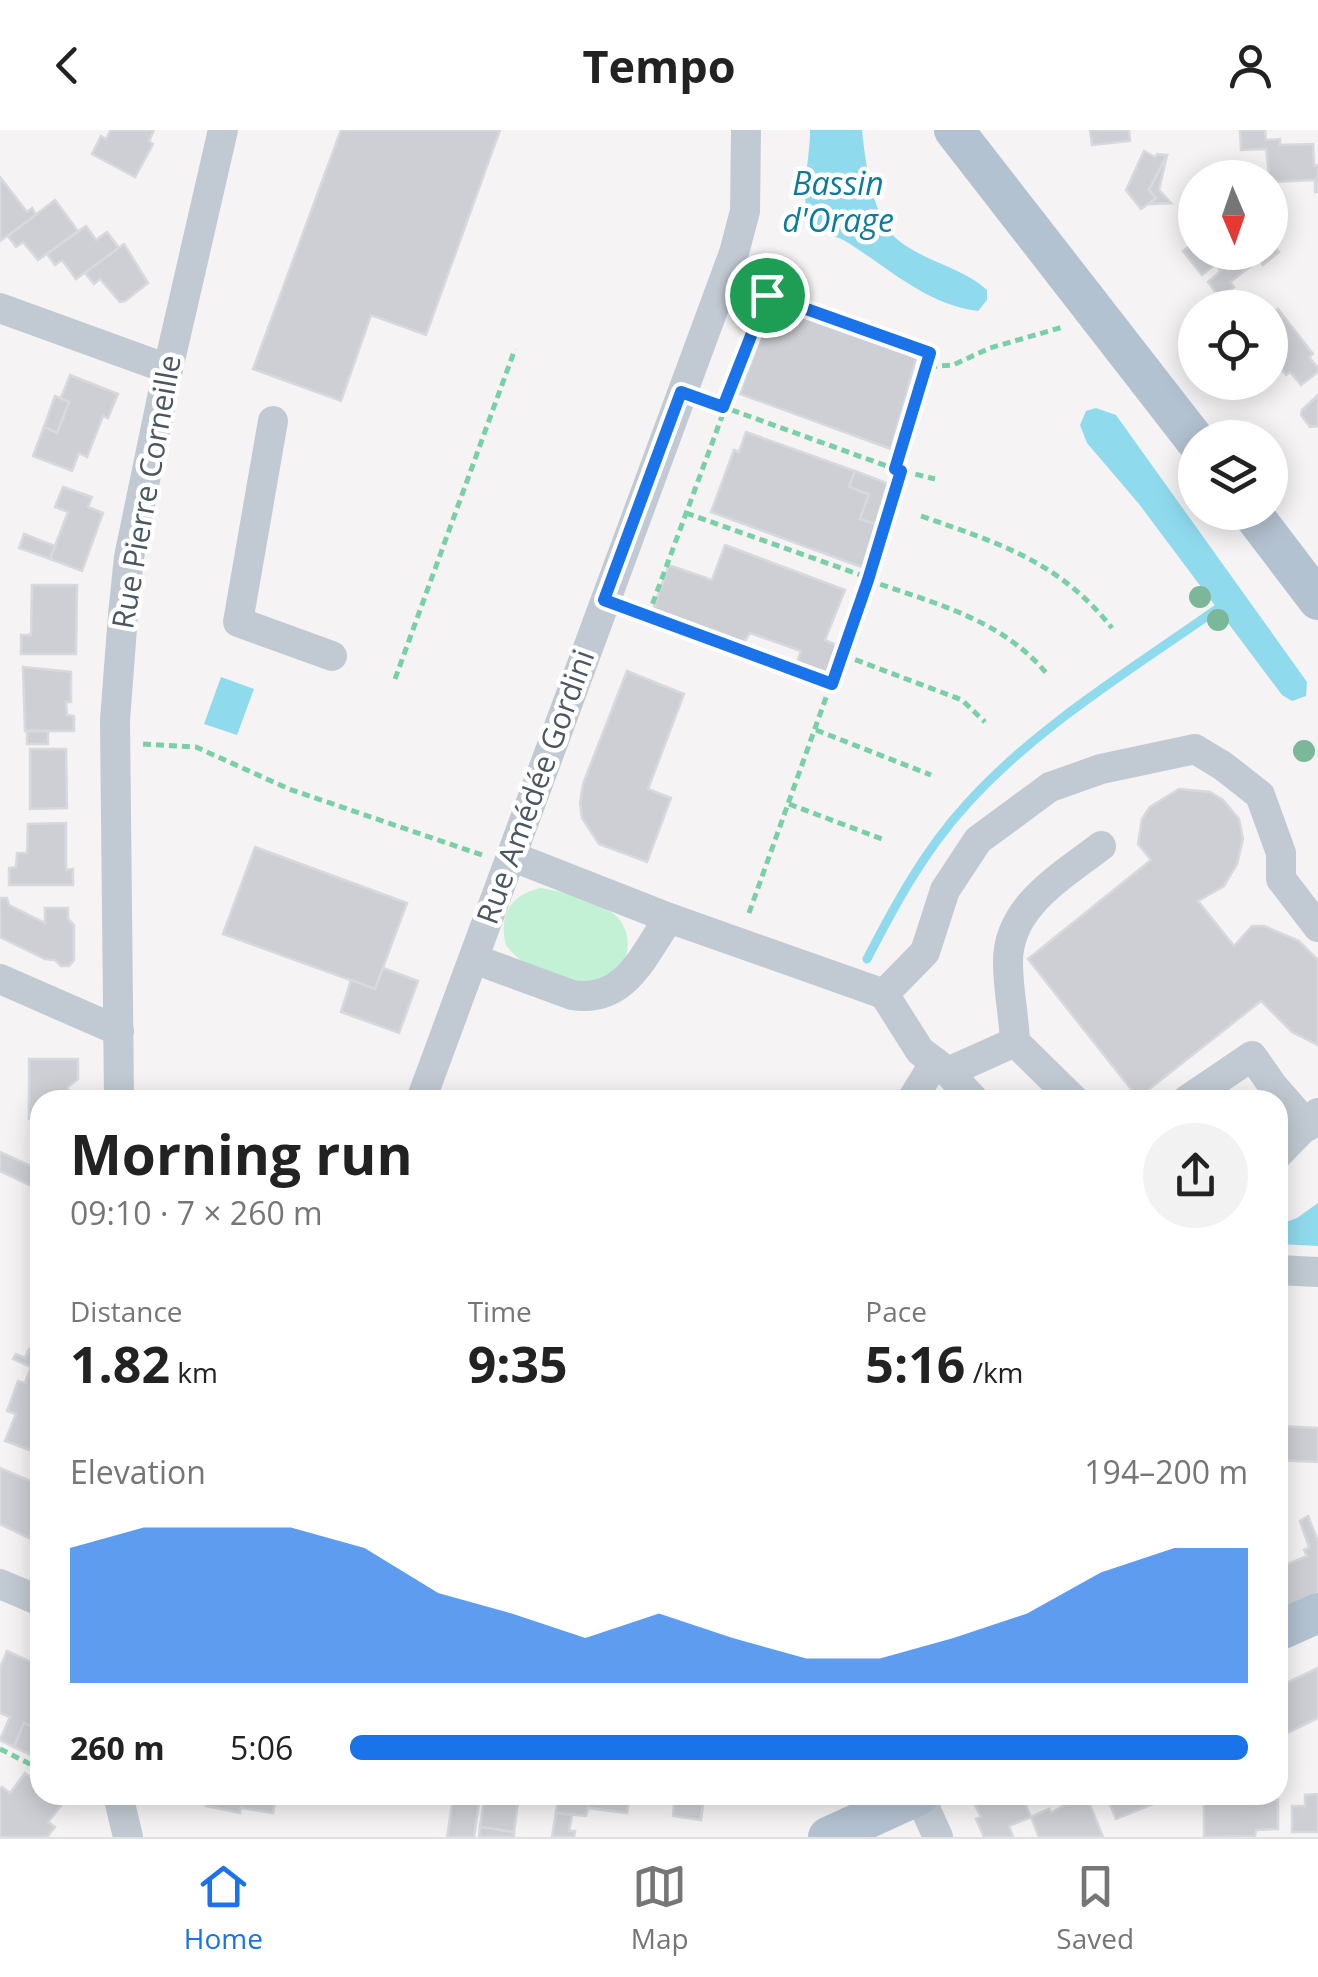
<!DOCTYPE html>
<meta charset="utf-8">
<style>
body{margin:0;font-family:"Open Sans",sans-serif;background:#f2f2f2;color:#222;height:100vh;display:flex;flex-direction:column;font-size:38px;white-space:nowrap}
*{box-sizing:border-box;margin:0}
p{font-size:32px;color:#767676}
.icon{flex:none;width:55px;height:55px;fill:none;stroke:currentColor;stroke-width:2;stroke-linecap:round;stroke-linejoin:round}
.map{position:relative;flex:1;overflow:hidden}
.side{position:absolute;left:30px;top:960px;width:1258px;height:715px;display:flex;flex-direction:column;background:#fff;border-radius:30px;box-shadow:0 5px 25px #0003}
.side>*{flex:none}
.needle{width:65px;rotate:178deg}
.controls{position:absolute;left:1178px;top:30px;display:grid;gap:20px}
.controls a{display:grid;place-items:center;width:110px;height:110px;border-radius:50%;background:#fff;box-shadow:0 5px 25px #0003;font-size:50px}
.pin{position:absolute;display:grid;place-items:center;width:85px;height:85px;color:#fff;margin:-42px;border:5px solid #fff;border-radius:50%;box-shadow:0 2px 10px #0007}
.round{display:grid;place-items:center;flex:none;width:105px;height:105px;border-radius:52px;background:#f2f2f2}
.overview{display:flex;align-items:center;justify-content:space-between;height:170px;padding:0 40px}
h1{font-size:55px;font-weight:700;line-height:75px}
.stats{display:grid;grid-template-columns:repeat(3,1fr);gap:15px;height:170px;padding:10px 40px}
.stats div{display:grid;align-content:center}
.stats b{font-size:50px;font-weight:700}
.stats small{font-size:28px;font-weight:400}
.stats p{font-size:28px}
.chart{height:280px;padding:20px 40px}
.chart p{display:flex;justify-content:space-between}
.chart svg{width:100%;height:180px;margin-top:10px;fill:#1a73e8;opacity:.7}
ul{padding:0 40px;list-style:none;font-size:32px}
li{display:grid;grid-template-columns:160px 120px 1fr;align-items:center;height:75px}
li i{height:25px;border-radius:12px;background:#1a73e8}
header{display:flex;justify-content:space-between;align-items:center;height:130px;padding:0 40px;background:#fff;font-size:45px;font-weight:700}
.dock{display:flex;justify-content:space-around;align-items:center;height:140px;border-top:2px solid #e0e0e0;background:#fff;font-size:28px;color:#767676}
.dock a{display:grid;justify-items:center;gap:5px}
.dock .active{color:#1a73e8}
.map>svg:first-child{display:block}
</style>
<header><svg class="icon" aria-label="back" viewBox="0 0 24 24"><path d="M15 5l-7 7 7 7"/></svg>Tempo<svg class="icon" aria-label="person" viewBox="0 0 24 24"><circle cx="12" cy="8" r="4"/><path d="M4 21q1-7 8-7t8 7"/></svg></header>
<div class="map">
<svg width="1318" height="1707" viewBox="0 0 1318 1707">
<rect width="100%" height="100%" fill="#f5f3f3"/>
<path fill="#c3f1d5" d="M 541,758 C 564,762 597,770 615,785 C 636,804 630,839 605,851 C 589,859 567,849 552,843 C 533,837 518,832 506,815 C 498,785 511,764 541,758 Z"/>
<g fill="#90daee">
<path d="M 810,0 L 862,0 C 865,31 873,90 898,110 C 925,132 962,137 987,160 L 987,170 L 978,181 C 928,175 891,140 850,114 C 838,105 820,105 811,92 C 798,74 811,23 810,0 Z"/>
<path d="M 1096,278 L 1116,285 L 1307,552 L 1306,566 L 1292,571 L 1282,565 L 1139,374 L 1087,313 L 1080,295 L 1086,281 Z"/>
<path d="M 221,547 L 254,559 L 237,605 L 204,594 Z"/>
<path d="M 1318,1073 L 1318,1116 L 1278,1114 L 1278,1095 L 1297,1088 Z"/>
</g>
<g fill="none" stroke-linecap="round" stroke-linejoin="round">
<path stroke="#90daee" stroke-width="9" d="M 867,829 C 895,775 924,721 966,675 C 1037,596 1131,540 1217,479"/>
</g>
<g fill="#cdcfd5" stroke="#d7d9de" stroke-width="2.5">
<path d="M 111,0 L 154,0 L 149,11 L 153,14 L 135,47 L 92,24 L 101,6 L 106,9 Z"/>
<path d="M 341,0 L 500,0 L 426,205 L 371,185 L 341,271 L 253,239 Z"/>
<path d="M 1090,0 L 1129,0 L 1130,11 L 1092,15 Z"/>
<path d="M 1240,0 L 1265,0 L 1266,10 L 1280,9 L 1280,15 L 1313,14 L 1314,36 L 1318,35 L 1318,62 L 1315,62 L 1315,50 L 1270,52 L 1266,19 L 1241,20 Z"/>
<path d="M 1144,21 L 1155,27 L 1157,24 L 1167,25 L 1149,60 L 1156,68 L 1141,79 L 1126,60 Z"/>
<path d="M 1167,25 L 1159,60 L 1171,73 L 1149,74 L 1156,68 L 1149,60 Z"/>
<path d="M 0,47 L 27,82 L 32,78 L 36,85 L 0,111 Z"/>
<path d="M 55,70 L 78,101 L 38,130 L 23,112 L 16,117 L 8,106 Z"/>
<path d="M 86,96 L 96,110 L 107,102 L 119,118 L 76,149 L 62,130 L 55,135 L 47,124 Z"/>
<path d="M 1270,111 L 1279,122 L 1263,135 L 1259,130 L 1230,152 L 1234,157 L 1220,168 L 1208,152 L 1221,141 L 1216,134 L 1202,145 L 1183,121 L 1195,112 L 1195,122 L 1270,122 Z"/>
<path d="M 124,114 L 148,153 L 125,171 L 120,172 L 100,149 L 94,154 L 85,143 Z"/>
<path d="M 773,172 L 917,225 L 891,319 L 740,264 Z"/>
<path d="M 1278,179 L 1313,224 L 1309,227 L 1318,238 L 1318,242 L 1301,255 L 1290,242 L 1286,245 L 1270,224 L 1270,185 Z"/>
<path d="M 70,245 L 118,264 L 108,288 L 103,286 L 87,327 L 79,323 L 72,341 L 33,326 L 44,297 L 57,303 L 69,272 L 61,268 Z"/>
<path d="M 1318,265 L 1318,296 L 1310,297 L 1301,285 L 1302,280 Z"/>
<path d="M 55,266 L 69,272 L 57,303 L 44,297 Z"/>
<path d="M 746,302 L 855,341 L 849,357 L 869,364 L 860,389 L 878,395 L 867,439 L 711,382 L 734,320 L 739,322 Z"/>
<path d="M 855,341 L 889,354 L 878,395 L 860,389 L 869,364 L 849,357 Z"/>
<path d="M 63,357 L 92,367 L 88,377 L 103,383 L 82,441 L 50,429 L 68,382 L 55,377 Z"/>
<path d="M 24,404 L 55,416 L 50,429 L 19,418 Z"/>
<path d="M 725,415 L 845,460 L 825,510 L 836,515 L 826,544 L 797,533 L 801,521 L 750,503 L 742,515 L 652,482 L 669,435 L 712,450 Z"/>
<path d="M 32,455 L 77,455 L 76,524 L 21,524 L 21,505 L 31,505 Z"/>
<path d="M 23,537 L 71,542 L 71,572 L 66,572 L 67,585 L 74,586 L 74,601 L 25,601 Z"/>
<path d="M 627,541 L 684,564 L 648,659 L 671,668 L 647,732 L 599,714 L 582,688 L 580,673 L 583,654 Z"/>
<rect x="27" y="601" width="21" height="13"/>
<path d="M 30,619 L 66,619 L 67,678 L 30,679 Z"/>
<path d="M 1179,659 L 1210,662 L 1223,670 L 1239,689 L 1243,709 L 1237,734 L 1224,756 L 1198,771 L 1234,816 L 1252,796 L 1264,796 L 1299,811 L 1318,830 L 1318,915 L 1292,902 L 1261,871 L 1138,968 L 1028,829 L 1151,730 L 1138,714 L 1142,689 L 1150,677 Z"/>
<path d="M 66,693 L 66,740 L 73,739 L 73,755 L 9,755 L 9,738 L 16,737 L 17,723 L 27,723 L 28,694 Z"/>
<path d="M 255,717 L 407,773 L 375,859 L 223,804 Z"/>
<path d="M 0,768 L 7,768 L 9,775 L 45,793 L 45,778 L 68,778 L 68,789 L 74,795 L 74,830 L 69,836 L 61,836 L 55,830 L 45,829 L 0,807 Z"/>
<path d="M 383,838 L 418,851 L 399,903 L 341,882 L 351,850 L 375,859 Z"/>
<path d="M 29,929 L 78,929 L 78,949 L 68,957 L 68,970 L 40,970 L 40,989 L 29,989 Z"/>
<path d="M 0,1022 L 40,1040 L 40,1060 L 0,1041 Z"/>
<path d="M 29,1219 L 40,1223 L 40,1241 L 13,1229 L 16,1224 L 25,1228 Z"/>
<path d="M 31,1237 L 40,1241 L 40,1324 L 5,1311 L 16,1284 L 7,1281 L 18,1251 L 25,1253 Z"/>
<path d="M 1278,1296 L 1318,1298 L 1318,1332 L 1278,1330 Z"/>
<path d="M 0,1338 L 40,1355 L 40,1384 L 29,1408 L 0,1394 Z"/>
<path d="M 1308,1386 L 1318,1411 L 1318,1463 L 1278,1481 L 1278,1444 L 1282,1442 L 1281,1437 L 1307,1426 L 1304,1420 L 1309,1417 L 1300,1391 Z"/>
<path d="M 7,1521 L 40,1536 L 40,1566 L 36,1575 L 40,1581 L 33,1597 L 24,1593 L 14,1617 L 0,1610 L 10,1587 L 0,1583 L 0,1538 Z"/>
<path d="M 1318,1538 L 1318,1588 L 1287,1603 L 1278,1583 L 1278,1557 Z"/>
<path d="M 24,1593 L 40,1600 L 38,1628 L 14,1617 Z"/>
<path d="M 25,1643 L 40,1654 L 40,1665 L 54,1665 L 64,1672 L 48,1692 L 55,1697 L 47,1707 L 0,1707 L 0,1659 L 2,1657 L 10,1663 Z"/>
<path d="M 1318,1664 L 1318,1702 L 1292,1702 L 1292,1676 L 1305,1676 L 1305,1665 Z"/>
<path d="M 208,1665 L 276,1665 L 273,1683 L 241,1678 L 240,1683 L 206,1676 Z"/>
<path d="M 460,1665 L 480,1665 L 474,1707 L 447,1707 L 453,1670 L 459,1670 Z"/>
<path d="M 485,1665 L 519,1665 L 514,1702 L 480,1697 Z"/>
<path d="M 559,1665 L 630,1665 L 627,1683 L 588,1678 L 586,1686 L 556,1683 Z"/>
<path d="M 675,1665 L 704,1665 L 701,1690 L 673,1686 Z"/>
<path d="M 986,1665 L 1021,1665 L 1031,1687 L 1009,1696 L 1013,1707 L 984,1707 L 976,1689 L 981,1687 L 973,1671 Z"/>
<path d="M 1081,1665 L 1086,1665 L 1103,1707 L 1039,1707 L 1031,1687 L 1049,1679 L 1051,1683 Z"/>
<path d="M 1106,1665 L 1204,1665 L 1204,1671 L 1158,1672 L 1116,1689 Z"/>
<path d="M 1278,1670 L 1278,1699 L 1256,1700 L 1255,1706 L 1204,1707 L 1204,1671 Z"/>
<path d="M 556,1683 L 572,1685 L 569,1701 L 575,1701 L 574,1707 L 552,1707 Z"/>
<path d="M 480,1697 L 514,1702 L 514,1707 L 479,1707 Z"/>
</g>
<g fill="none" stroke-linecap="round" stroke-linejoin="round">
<g stroke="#7ad0a6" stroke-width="5" stroke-dasharray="8 5" stroke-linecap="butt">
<path d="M 707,271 L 895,339 L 935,349"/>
<path d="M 895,339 L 926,237"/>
<path d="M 686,383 L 869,448"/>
<path d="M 921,386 C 998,413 1059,431 1112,498"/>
<path d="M 868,450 C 933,473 1002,489 1047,544"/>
<path d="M 634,480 L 833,555"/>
<path d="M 648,486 L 767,165 L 930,223 L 926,237 L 953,235 L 990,218 L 1063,197"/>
<path d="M 843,525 L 962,570 L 985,592"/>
<path d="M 395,549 L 515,219"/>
<path d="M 816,600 L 931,645"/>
<path d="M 143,614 L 196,617 L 289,659 L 482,725"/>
<path d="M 789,674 L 882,709"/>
<path d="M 749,783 L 868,450 L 901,341"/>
<path d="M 0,1619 L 40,1639"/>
</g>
<g stroke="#c1cad2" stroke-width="30">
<path d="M 0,178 L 168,239"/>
<path d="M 273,291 L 238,492 L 332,526"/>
<path d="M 511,726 L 669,788 L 884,864"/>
<path d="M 474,829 L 572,865 C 625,874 643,826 669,788"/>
<path d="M 0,849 L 119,901"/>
<path d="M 948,942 L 1015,912"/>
<path d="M 913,968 L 935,932"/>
<path d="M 119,970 L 115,590 L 123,485 L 129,427 L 168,239 L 223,0"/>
<path d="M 421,970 L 734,123 L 745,81 L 746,0"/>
<path d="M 974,970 L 948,942 L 920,921 L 884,864 L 925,822 L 945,760 L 978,710 L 1050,657 L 1101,639 L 1195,619 L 1223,636 L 1260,665 L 1281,723 L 1281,749 L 1318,797"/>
<path d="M 1074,970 L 1015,912 C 1014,886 1008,859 1008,833 C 1007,777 1061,747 1101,716"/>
<path d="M 1187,970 L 1252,926 L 1273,956 L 1308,996"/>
<path d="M 1278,1024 L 1318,983"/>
<path d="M 1278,1140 L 1318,1142"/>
<path d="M 0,1454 L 40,1471"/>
<path d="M 118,1665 L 128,1707"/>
<path d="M 919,1665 L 938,1707"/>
</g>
<g stroke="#b3c2d1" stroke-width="40">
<path d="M 954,0 L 1195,310"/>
<path d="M 1251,382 L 1318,470"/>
<path d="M 1278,1501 L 1318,1483"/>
<path d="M 828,1707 L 919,1665"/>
</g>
</g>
<g fill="#7bb799">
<circle cx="1200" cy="467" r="11"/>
<circle cx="1218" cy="490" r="11"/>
<circle cx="1304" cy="621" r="11"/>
</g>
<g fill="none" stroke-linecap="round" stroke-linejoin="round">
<g stroke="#fff" stroke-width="20">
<path id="route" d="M 767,165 L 930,223 L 895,339 L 901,341 L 868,450 L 832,554 L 604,470 L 681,262 L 723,277 Z"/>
</g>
<use href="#route" stroke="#1a73e8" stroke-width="12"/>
</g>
<g text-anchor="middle" stroke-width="9" stroke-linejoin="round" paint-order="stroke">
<g font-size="30" fill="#4a5661" stroke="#fff">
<text transform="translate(147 362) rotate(-80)" y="10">Rue Pierre Corneille</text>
<text transform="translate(536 657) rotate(-70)" y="10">Rue Amédée Gordini</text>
</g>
<g font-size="32" font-style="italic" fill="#0c7c9b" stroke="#fff">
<text x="838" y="65">Bassin<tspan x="838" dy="37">d'Orage</tspan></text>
</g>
</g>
</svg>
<div class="controls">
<a><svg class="needle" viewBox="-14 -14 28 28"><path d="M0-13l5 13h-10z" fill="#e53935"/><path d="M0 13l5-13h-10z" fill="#767676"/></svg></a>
<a><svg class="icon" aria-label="locate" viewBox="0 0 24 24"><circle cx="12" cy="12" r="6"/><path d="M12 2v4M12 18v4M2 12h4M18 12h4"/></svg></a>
<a><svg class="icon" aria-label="layers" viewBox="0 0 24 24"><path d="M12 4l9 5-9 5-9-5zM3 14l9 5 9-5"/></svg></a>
</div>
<div class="pin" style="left:767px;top:165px;background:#1e9e55"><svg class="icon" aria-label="arrive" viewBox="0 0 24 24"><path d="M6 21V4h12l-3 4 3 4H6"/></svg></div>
<section class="side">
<div class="overview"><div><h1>Morning run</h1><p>09:10 · 7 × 260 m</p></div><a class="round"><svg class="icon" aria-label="share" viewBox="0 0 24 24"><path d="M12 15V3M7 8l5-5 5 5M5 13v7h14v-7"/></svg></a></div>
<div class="stats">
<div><p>Distance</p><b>1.82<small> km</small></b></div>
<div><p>Time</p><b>9:35</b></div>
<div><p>Pace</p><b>5:16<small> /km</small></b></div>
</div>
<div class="chart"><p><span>Elevation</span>194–200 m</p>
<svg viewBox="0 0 160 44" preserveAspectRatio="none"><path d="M0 44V11L10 6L20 6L30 6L40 11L50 22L60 27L70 33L80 27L90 33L100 38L110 38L120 33L130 27L140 17L150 11L160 11V44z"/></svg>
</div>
<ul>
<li><b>260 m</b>5:06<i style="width:100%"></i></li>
</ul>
</section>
</div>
<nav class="dock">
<a class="active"><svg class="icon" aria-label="home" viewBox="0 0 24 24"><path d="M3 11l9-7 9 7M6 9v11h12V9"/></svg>Home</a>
<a><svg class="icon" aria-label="map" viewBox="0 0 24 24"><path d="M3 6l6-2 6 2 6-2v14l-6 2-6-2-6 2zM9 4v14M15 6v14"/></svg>Map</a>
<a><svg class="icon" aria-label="saved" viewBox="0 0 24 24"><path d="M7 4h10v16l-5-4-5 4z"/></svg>Saved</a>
</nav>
